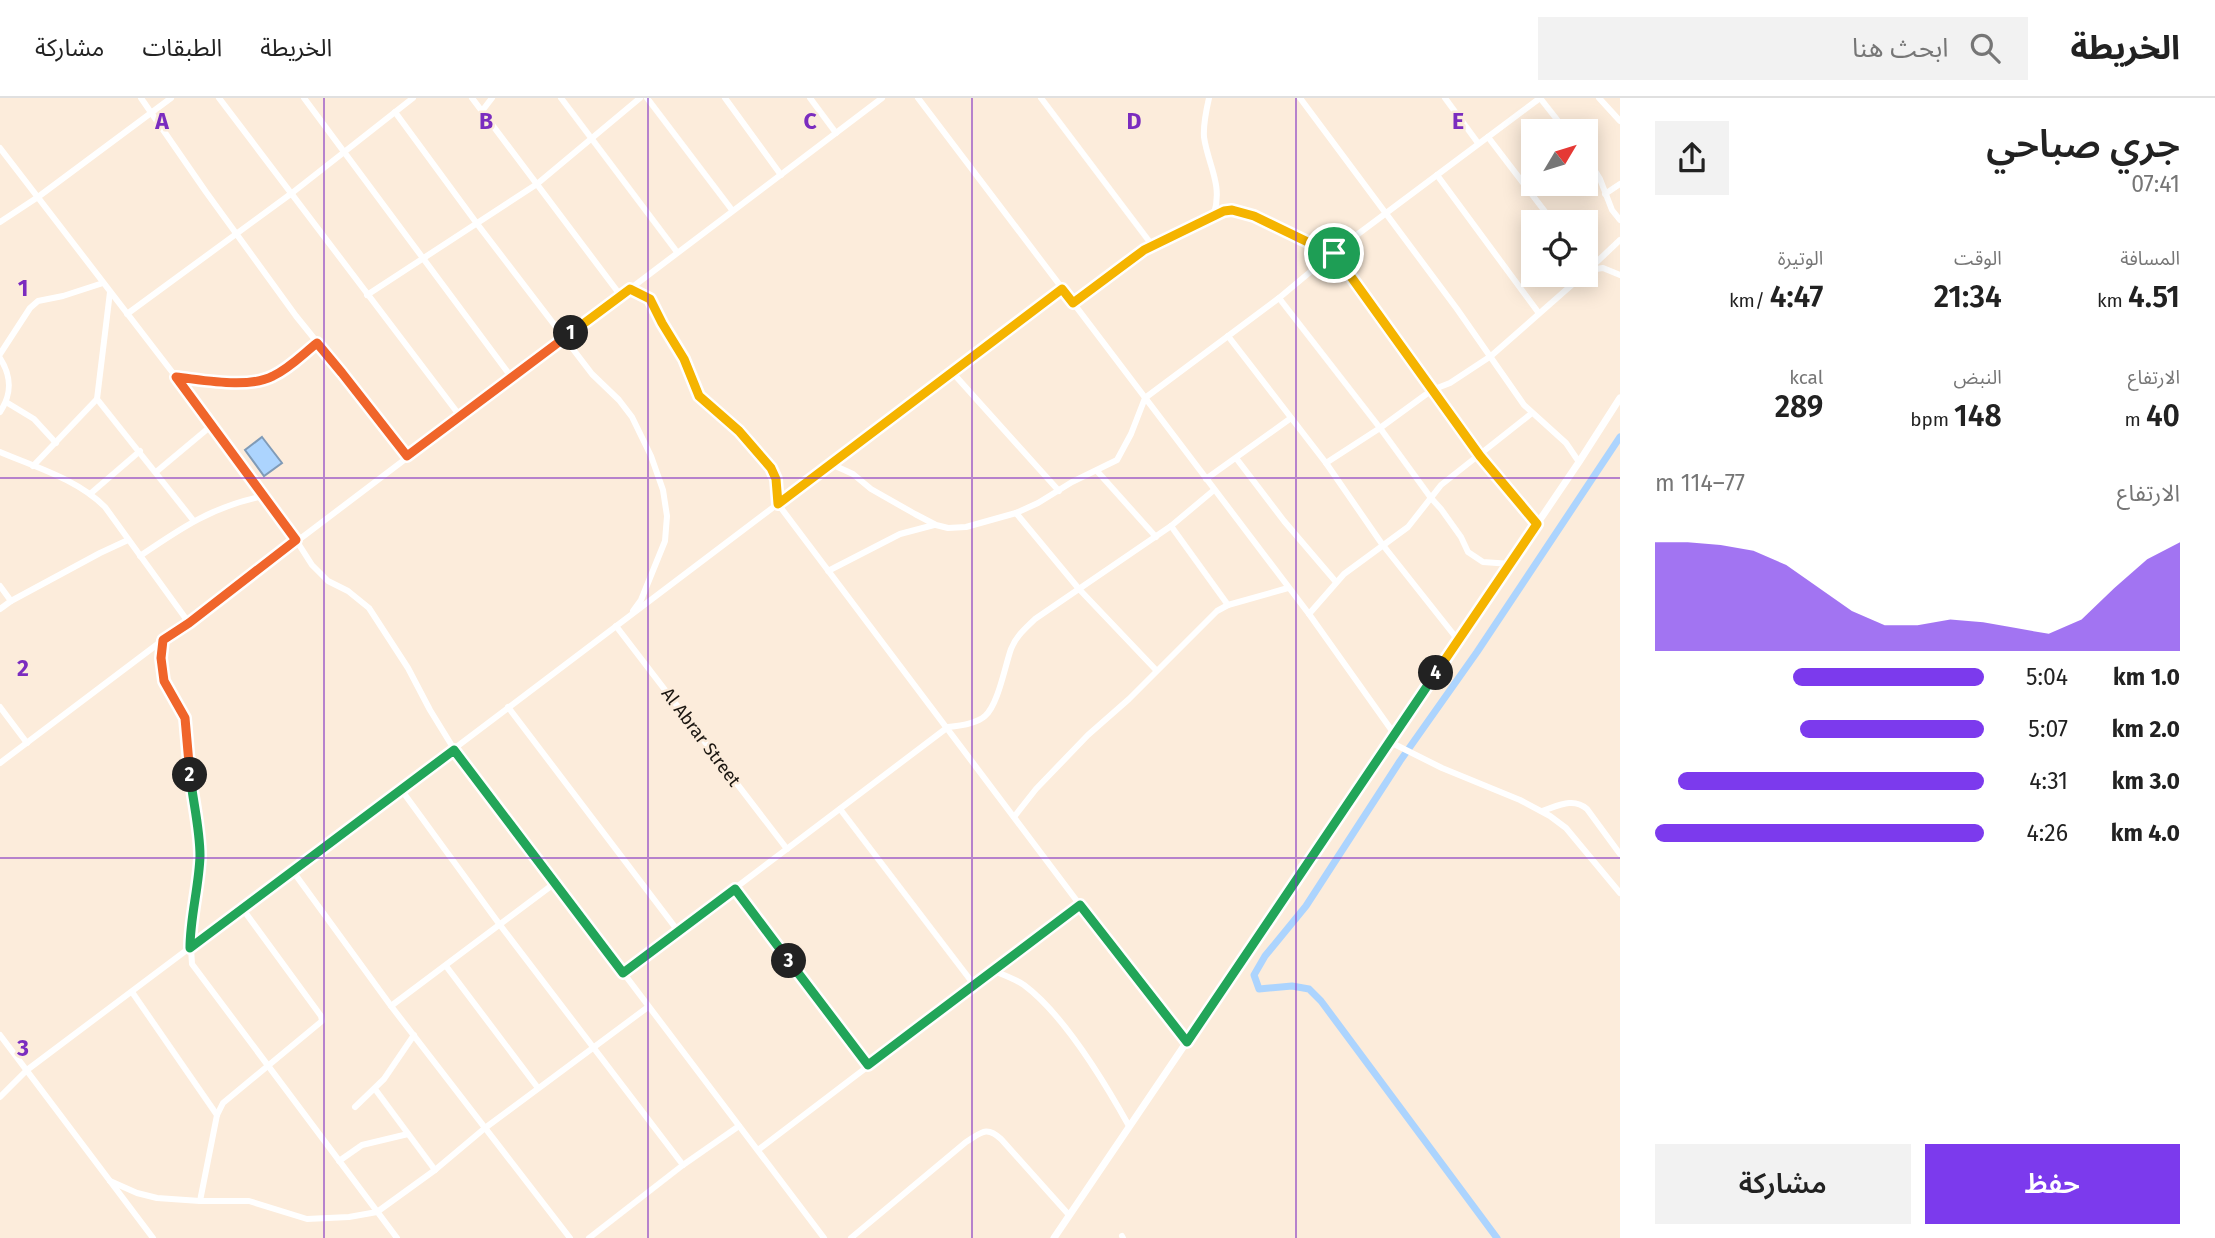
<!DOCTYPE html>
<html lang="ar">
<meta charset="utf-8">
<style>
body{margin:0;font-family:"Fira Sans","Noto Sans Arabic",sans-serif;background:#f2f2f2;color:#222;direction:rtl;height:100vh;display:flex;flex-direction:column;font-size:26px;white-space:nowrap}
*{box-sizing:border-box;margin:0}
p{font-size:23px;color:#767676}
.icon{flex:none;width:38px;height:38px;fill:none;stroke:currentColor;stroke-width:2;stroke-linecap:round;stroke-linejoin:round}
.map{position:relative;flex:1;overflow:hidden;direction:ltr}
.side{display:flex;flex-direction:column;background:#fff;width:595px}
.side>*{flex:none}
.needle{width:46px;rotate:52deg}
.buttons{position:absolute;left:1521px;top:21px;display:grid;gap:14px}
.buttons a{display:grid;place-items:center;width:77px;height:77px;border-radius:0px;background:#fff;box-shadow:0 4px 18px #0003;font-size:35px}
.pin{position:absolute;display:grid;place-items:center;width:60px;height:60px;color:#fff;margin:-30px;border:4px solid #fff;border-radius:50%;box-shadow:0 2px 7px #0007}
.km{position:absolute;width:35px;height:35px;margin:-18px;border-radius:50%;background:#222;color:#fff;font-size:19px;line-height:35px;text-align:center}
.round{display:grid;place-items:center;flex:none;width:74px;height:74px;border-radius:0px;background:#f2f2f2}
.head{display:flex;align-items:center;justify-content:space-between;height:119px;padding:0 35px}
h1{font-size:38px;font-weight:600;line-height:52px}
.metrics{display:grid;grid-template-columns:repeat(3,1fr);gap:10px;height:119px;padding:7px 35px}
.metrics div{display:grid;align-content:center}
.metrics b{font-size:30px;font-weight:600}
.metrics small{font-size:19px;font-weight:400}
.metrics p{font-size:19px}
.chart{height:196px;padding:14px 35px}
.chart p{display:flex;justify-content:space-between}
.chart svg{width:100%;height:126px;margin-top:7px;fill:#7c3aed;opacity:.7}
.button{display:flex;gap:14px;margin-top:auto;padding:14px 35px}
.button a{flex:1;height:80px;border-radius:0px;background:#7c3aed;color:#fff;font-size:28px;font-weight:600;line-height:80px;text-align:center}
.button a+a{background:#f2f2f2;color:#222}
ul{padding:0 35px;list-style:none;font-size:23px}
li{display:grid;grid-template-columns:112px 84px 1fr;align-items:center;height:52px}
li i{height:18px;border-radius:9px;background:#7c3aed}
header{display:flex;align-items:center;gap:42px;box-sizing:border-box;height:98px;padding:0 35px;background:#fff;border-bottom:2px solid #e0e0e0}
header strong{font-size:33px}
nav{display:flex;gap:38px;margin-inline-start:auto;font-size:24px}
.search{width:490px;height:63px;background:#f2f2f2;display:flex;align-items:center;gap:18px;box-sizing:border-box;padding:0 24px;border-radius:0px;color:#767676;font-size:26px}
main{display:flex;flex:1;min-height:0}
.map>svg:first-child{display:block}
</style>
<header>
<strong>الخريطة</strong>
<div class="search"><svg class="icon" aria-label="search" viewBox="0 0 24 24"><circle cx="10" cy="10" r="6"/><path d="M15 15l6 6"/></svg>ابحث هنا</div>
<nav><a>الخريطة</a><a>الطبقات</a><a>مشاركة</a></nav>
</header>
<main>
<section class="side">
<div class="head"><div><h1>جري صباحي</h1><p>07:41</p></div><a class="round"><svg class="icon" aria-label="share" viewBox="0 0 24 24"><path d="M12 15V3M7 8l5-5 5 5M5 13v7h14v-7"/></svg></a></div>
<div class="metrics">
<div><p>المسافة</p><b>4.51<small> km</small></b></div>
<div><p>الوقت</p><b>21:34</b></div>
<div><p>الوتيرة</p><b>4:47<small> /km</small></b></div>
</div>
<div class="metrics">
<div><p>الارتفاع</p><b>40<small> m</small></b></div>
<div><p>النبض</p><b>148<small> bpm</small></b></div>
<div><p>kcal</p><b>289</b></div>
</div>
<div class="chart"><p><span>الارتفاع</span>77–114 m</p>
<svg viewBox="0 0 160 44" preserveAspectRatio="none"><path d="M0 44V6L10 6L20 7L30 9L40 14L50 22L60 30L70 35L80 35L90 33L100 34L110 36L120 38L130 33L140 22L150 12L160 6V44z"/></svg>
</div>
<ul>
<li><b>1.0 km</b>5:04<i style="width:58%"></i></li>
<li><b>2.0 km</b>5:07<i style="width:56%"></i></li>
<li><b>3.0 km</b>4:31<i style="width:93%"></i></li>
<li><b>4.0 km</b>4:26<i style="width:100%"></i></li>
</ul>
<div class="button"><a>حفظ</a><a>مشاركة</a></div>
</section>
<div class="map">
<svg width="1620" height="1140" viewBox="0 0 1620 1140">
<rect width="100%" height="100%" fill="#fcecdb"/>
<path fill="#acd4fe" stroke="#809bb7" stroke-width="2" d="M 262,339 L 282,365 L 264,378 L 245,352 Z"/>
<g fill="none" stroke-linecap="round" stroke-linejoin="round">
<path stroke="#acd4fe" stroke-width="7" d="M 1497,1140 L 1321,903 L 1309,891 L 1292,888 L 1259,891 L 1254,877 L 1265,858 L 1306,808 L 1400,663 L 1477,554 L 1620,339"/>
<g stroke="#fff" stroke-width="6">
<path d="M 141,0 L 206,94 L 296,218 L 342,275 L 407,358"/>
<path d="M 219,0 L 460,318"/>
<path d="M 304,0 L 512,280"/>
<path d="M 472,0 L 621,198"/>
<path d="M 561,0 L 677,154"/>
<path d="M 647,0 L 732,112"/>
<path d="M 725,0 L 781,77"/>
<path d="M 810,0 L 836,35"/>
<path d="M 918,0 L 1309,516 L 1395,637"/>
<path d="M 1041,0 L 1152,147"/>
<path d="M 1209,0 C 1206,13 1203,26 1204,39 C 1208,67 1223,86 1214,116"/>
<path d="M 1300,0 L 1457,211 L 1524,307 L 1566,345 L 1579,364"/>
<path d="M 1445,0 L 1478,45"/>
<path d="M 1540,0 L 1566,33"/>
<path d="M 1599,0 L 1620,23"/>
<path d="M 482,13 L 492,0"/>
<path d="M 395,14 L 478,127 L 592,276 L 619,302 L 632,319 L 651,358 L 663,392 L 667,418 L 665,443 L 641,502 L 633,513"/>
<path d="M 1488,39 L 1553,124"/>
<path d="M 0,50 L 176,279 L 296,442 L 312,467 L 328,483 L 348,493 L 369,510 L 408,570 L 430,612 L 454,651 L 824,1140"/>
<path d="M 1586,58 L 1600,81 L 1612,112 L 1620,122"/>
<path d="M 1437,77 L 1538,214"/>
<path d="M 1605,96 L 1620,86"/>
<path d="M 0,124 L 38,99 L 171,0"/>
<path d="M 1586,167 L 1589,172 L 1603,170 L 1620,177"/>
<path d="M 1586,174 L 1620,142"/>
<path d="M 630,191 L 650,201 L 661,225 L 684,261 L 700,298 L 739,333 L 771,370 L 776,381 L 778,406 L 1080,807 L 1187,944"/>
<path d="M 367,197 L 537,86 L 640,0"/>
<path d="M 1279,200 L 1380,330 L 1431,400 L 1441,411 L 1461,439 L 1468,454 L 1483,464 L 1511,466"/>
<path d="M 1073,205 L 1144,152 L 1224,113 C 1257,111 1301,143 1334,154 L 1480,358 L 1537,426"/>
<path d="M 127,216 L 292,95 L 413,0"/>
<path d="M 1228,238 L 1326,365 L 1382,446 L 1458,542"/>
<path d="M 0,256 L 30,210 L 38,203 L 63,198 L 103,185"/>
<path d="M 0,260 C 12,279 12,296 0,314"/>
<path d="M 952,274 L 1059,393"/>
<path d="M 176,279 C 204,282 248,291 273,278 C 290,270 303,256 317,245"/>
<path d="M 97,301 L 193,422"/>
<path d="M 6,304 L 34,321 L 56,345"/>
<path d="M 0,354 C 35,369 77,381 105,409 L 189,525"/>
<path d="M 1236,360 L 1284,423 L 1336,484"/>
<path d="M 1326,365 L 1380,330 L 1432,292 L 1450,285 L 1491,258 L 1583,177"/>
<path d="M 831,366 L 853,376 L 871,391 L 915,416 L 936,427 L 948,430 L 966,429 L 1016,415 L 1038,405 L 1072,384 L 1117,362 L 1131,336 L 1145,300 L 1279,200 L 1334,154 L 1540,0"/>
<path d="M 33,368 L 97,301 L 110,194"/>
<path d="M 1097,373 L 1156,439"/>
<path d="M 156,374 L 211,328"/>
<path d="M 1206,381 L 1291,320"/>
<path d="M 90,396 L 140,353"/>
<path d="M 1016,415 L 1079,491 L 1156,572"/>
<path d="M 1171,428 L 1228,507"/>
<path d="M 140,458 C 181,430 213,408 264,398"/>
<path d="M 828,473 L 900,436 L 934,427"/>
<path d="M 0,488 L 11,503"/>
<path d="M 0,511 L 11,503 L 100,455 L 128,442"/>
<path d="M 1309,516 L 1344,476 L 1408,429 L 1441,387 L 1532,315"/>
<path d="M 616,528 L 787,751"/>
<path d="M 163,543 L 161,560 L 164,583 L 180,609 L 188,634 L 191,685 L 200,744 L 200,761 L 190,835 L 192,866 L 397,1140"/>
<path d="M 0,609 L 27,645"/>
<path d="M 508,609 L 678,833"/>
<path d="M 1390,644 L 1442,670 L 1520,702 L 1550,718 L 1566,730 L 1620,795"/>
<path d="M 0,665 L 163,542 L 189,525 L 882,0"/>
<path d="M 400,690 L 500,827 L 683,1067"/>
<path d="M 840,711 L 975,888"/>
<path d="M 1542,713 C 1558,708 1573,699 1587,711 L 1620,756"/>
<path d="M 1014,719 L 1036,691 L 1088,637 L 1129,601 L 1217,513 L 1228,507 L 1288,490"/>
<path d="M 292,772 L 391,908 L 570,1140"/>
<path d="M 735,791 L 868,967"/>
<path d="M 446,868 L 538,990"/>
<path d="M 994,873 C 1004,877 1015,881 1024,887 C 1063,916 1105,985 1129,1028"/>
<path d="M 623,875 L 948,629 C 959,628 976,626 985,618 C 998,607 1005,568 1011,551 C 1016,538 1026,530 1035,521 L 1171,428 L 1214,392"/>
<path d="M 132,894 L 217,1017"/>
<path d="M 391,908 L 555,785"/>
<path d="M 0,937 L 153,1140"/>
<path d="M 375,991 L 435,1072"/>
<path d="M 0,999 L 27,972 C 373,713 717,452 1062,191"/>
<path d="M 355,1009 L 384,981 L 414,937"/>
<path d="M 758,1052 L 1080,807"/>
<path d="M 339,1063 L 362,1047 L 408,1036"/>
<path d="M 110,1083 L 137,1095 L 157,1100 L 200,1103 L 249,1103 L 307,1121 L 349,1119 L 377,1114 L 435,1072 L 485,1030 L 648,909"/>
<path d="M 200,1103 L 217,1017 L 223,1005 L 322,923 L 321,918 L 242,810"/>
<path d="M 1122,1138 L 1123,1140"/>
<path d="M 589,1140 L 683,1067 L 739,1028"/>
<path d="M 851,1140 L 966,1044 C 981,1035 986,1027 1001,1041 L 1069,1117"/>
</g>
<path stroke="#fff" stroke-width="7" d="M 1054,1140 L 1579,364 L 1620,300"/>
</g>
<g fill="none" stroke-linecap="round" stroke-linejoin="round">
<g stroke="#fff" stroke-width="14">
<path id="split-1" d="M 571,235 L 630,191 L 650,201 L 662,225 L 684,261 L 699,298 L 739,333 L 771,370 L 776,381 L 778,406 L 1062,191 L 1073,205 L 1144,152 L 1224,113 L 1232,112 L 1254,118 L 1316,148 L 1334,155"/>
</g>
<g stroke="#fff" stroke-width="14">
<path id="split-2" d="M 190,677 L 185,620 L 164,583 L 161,560 L 163,542 L 189,525 L 296,442 L 176,279 C 204,282 248,291 273,278 C 290,270 303,256 317,245 L 342,275 L 407,358 L 571,235"/>
</g>
<g stroke="#fff" stroke-width="14">
<path id="split-3" d="M 190,677 C 193,704 200,731 200,758 C 199,789 190,819 190,850 L 454,652 L 623,875 L 735,791 L 789,863"/>
</g>
<g stroke="#fff" stroke-width="14">
<path id="split-4" d="M 789,863 L 868,967 L 1080,807 L 1187,944 L 1436,575"/>
</g>
<g stroke="#fff" stroke-width="14">
<path id="split-5" d="M 1334,155 L 1480,358 L 1537,426 L 1436,575"/>
</g>
<use href="#split-1" stroke="#f5b400" stroke-width="9"/>
<use href="#split-2" stroke="#f0652b" stroke-width="9"/>
<use href="#split-3" stroke="#22a559" stroke-width="9"/>
<use href="#split-4" stroke="#22a559" stroke-width="9"/>
<use href="#split-5" stroke="#f5b400" stroke-width="9"/>
</g>
<path fill="none" stroke="#7b2cbf" stroke-width="2" stroke-opacity="0.55" d="M 324,0 L 324,1140M 648,0 L 648,1140M 972,0 L 972,1140M 1296,0 L 1296,1140M 0,380 L 1620,380M 0,760 L 1620,760"/>
<g text-anchor="middle" stroke-width="5" stroke-linejoin="round" paint-order="stroke">
<g font-size="18" fill="#1b1610" stroke="#fcecdb">
<text transform="translate(701 639) rotate(53)" y="6">Al Abrar Street</text>
</g>
</g>
<g font-size="23" text-anchor="middle" font-weight="bold" fill="#7b2cbf" stroke="#fcecdb" stroke-width="5" stroke-linejoin="round" paint-order="stroke">
<text x="162" y="31">A</text>
<text x="486" y="31">B</text>
<text x="810" y="31">C</text>
<text x="1134" y="31">D</text>
<text x="1458" y="31">E</text>
<text x="23" y="198">1</text>
<text x="23" y="578">2</text>
<text x="23" y="958">3</text>
</g>
</svg>
<div class="buttons">
<a><svg class="needle" viewBox="-14 -14 28 28"><path d="M0-13l5 13h-10z" fill="#e53935"/><path d="M0 13l5-13h-10z" fill="#767676"/></svg></a>
<a><svg class="icon" aria-label="locate" viewBox="0 0 24 24"><circle cx="12" cy="12" r="6"/><path d="M12 2v4M12 18v4M2 12h4M18 12h4"/></svg></a>
</div>
<div class="pin" style="left:1334px;top:155px;background:#1e9e55"><svg class="icon" aria-label="arrive" viewBox="0 0 24 24"><path d="M6 21V4h12l-3 4 3 4H6"/></svg></div>
<b class="km" style="left:571px;top:235px">1</b>
<b class="km" style="left:190px;top:677px">2</b>
<b class="km" style="left:789px;top:863px">3</b>
<b class="km" style="left:1436px;top:575px">4</b>
</div>
</main>
